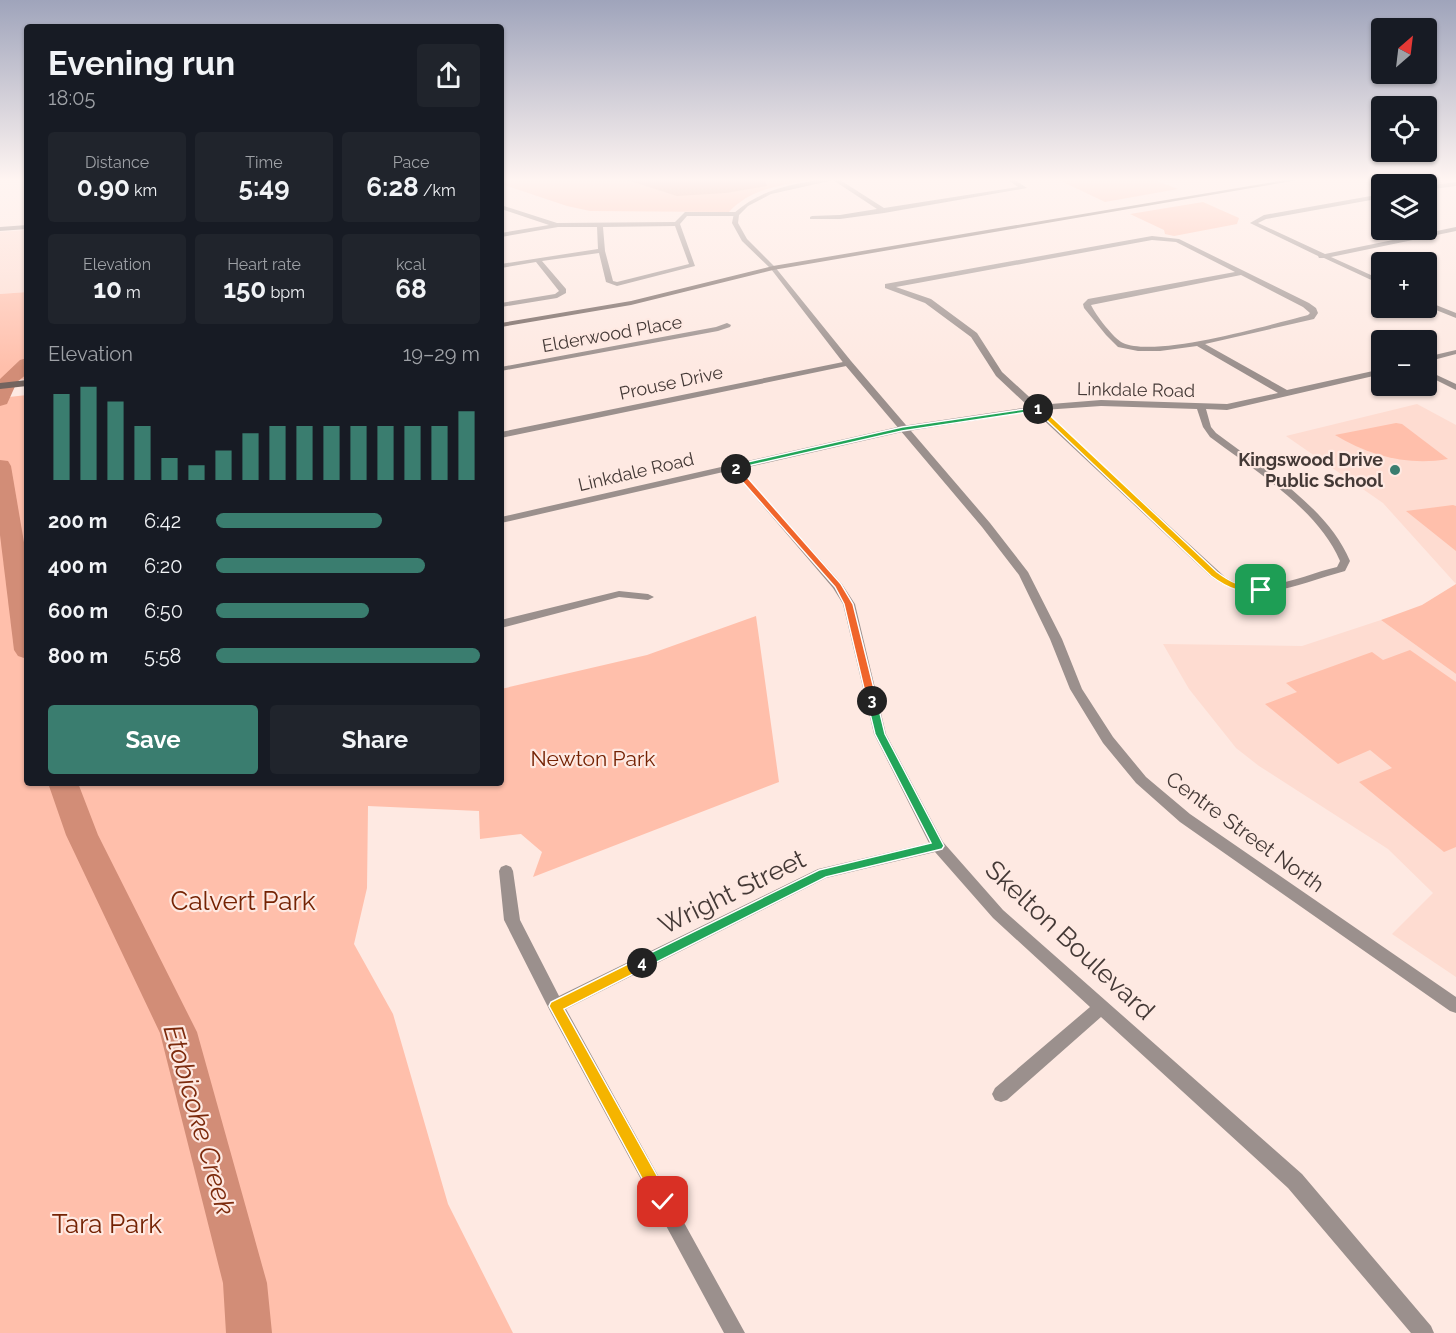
<!DOCTYPE html>
<meta charset="utf-8">
<style>
body{margin:0;font-family:Raleway,sans-serif;background:#20242c;color:#f1f3f6;height:100vh;display:flex;flex-direction:column;font-size:22px;white-space:nowrap}
*{box-sizing:border-box;margin:0}
p{font-size:20px;color:#9ea1a6}
.icon{flex:none;width:33px;height:33px;fill:none;stroke:currentColor;stroke-width:2;stroke-linecap:round;stroke-linejoin:round}
.map{position:relative;flex:1;overflow:hidden}
.details{position:absolute;left:24px;top:24px;width:480px;height:762px;display:flex;flex-direction:column;background:#171b24;border-radius:6px;box-shadow:0 2px 4px #0004}
.details>*{flex:none}
.needle{width:39px;rotate:28deg}
.tools{position:absolute;left:1371px;top:18px;display:grid;gap:12px}
.tools a{display:grid;place-items:center;width:66px;height:66px;border-radius:6px;background:#171b24;box-shadow:0 2px 4px #0004;font-size:30px}
.pin{position:absolute;display:grid;place-items:center;width:51px;height:51px;color:#fff;margin:-26px;border-radius:12px;box-shadow:0 3px 9px #0006}
.km{position:absolute;width:30px;height:30px;margin:-15px;border-radius:50%;background:#222;color:#fff;font-size:16px;line-height:30px;text-align:center}
.round{display:grid;place-items:center;flex:none;width:63px;height:63px;border-radius:6px;background:#20242c}
.head{display:flex;align-items:center;justify-content:space-between;height:102px;padding:0 24px}
h1{font-size:33px;font-weight:700;line-height:45px}
.stats{display:grid;grid-template-columns:repeat(3,1fr);gap:9px;height:102px;padding:6px 24px}
.stats div{display:grid;align-content:center;border-radius:6px;background:#20242c;text-align:center}
.stats b{font-size:26px;font-weight:700}
.stats small{font-size:16px;font-weight:400}
.stats p{font-size:16px}
.chart{height:168px;padding:12px 24px}
.chart p{display:flex;justify-content:space-between}
.chart svg{width:100%;height:108px;margin-top:6px;stroke:#3a7d6f;stroke-width:6}
.cta{display:flex;gap:12px;margin-top:auto;padding:12px 24px}
.cta a{flex:1;height:69px;border-radius:6px;background:#3a7d6f;color:#fff;font-size:24px;font-weight:700;line-height:69px;text-align:center}
.cta a+a{background:#20242c;color:#f1f3f6}
ul{padding:0 24px;list-style:none;font-size:20px}
li{display:grid;grid-template-columns:96px 72px 1fr;align-items:center;height:45px}
li i{height:15px;border-radius:8px;background:#3a7d6f}
.map>svg:first-child{display:block}
</style>
<div class="map">
<svg width="1456" height="1333" viewBox="0 0 1456 1333">
<rect width="100%" height="100%" fill="#fee9e2"/>
<g fill="#fedcd1">
<path d="M 27,230 L 25,292 L 0,294 L 0,232 Z"/>
<path d="M 1417,404 L 1456,425 L 1456,584 L 1383,503 L 1286,436 Z"/>
<path d="M 1381,620 L 1456,674 L 1456,977 L 1392,934 L 1433,893 L 1388,849 L 1259,766 L 1236,748 L 1189,689 L 1163,644 L 1302,646 Z"/>
</g>
<g fill="#ffbfab">
<path d="M 501,180 L 810,180 C 781,185 750,189 729,212 L 590,211 L 567,206 L 501,184 Z"/>
<path d="M 1059,180 L 1155,180 L 1178,189 L 1105,202 Z"/>
<path d="M 1203,202 L 1239,218 L 1237,224 L 1174,236 L 1165,234 L 1164,230 L 1130,214 Z"/>
<path d="M 27,292 L 27,379 L 0,382 L 0,294 Z"/>
<path d="M 27,395 L 27,783 L 501,783 L 501,689 L 647,655 L 756,616 L 779,782 L 533,877 L 542,852 L 521,834 L 480,839 L 479,811 L 368,806 L 367,888 L 354,944 L 393,1014 L 448,1204 L 513,1333 L 0,1333 L 0,398 Z"/>
<path d="M 1396,423 L 1402,424 L 1448,459 C 1409,466 1369,456 1335,435 Z"/>
<path d="M 1453,505 L 1456,506 L 1456,551 L 1406,511 Z"/>
<path d="M 1456,584 L 1456,674 L 1381,620 L 1422,605 Z"/>
<path d="M 1410,650 L 1456,682 L 1456,847 L 1444,852 L 1359,782 L 1392,768 L 1370,750 L 1338,764 L 1265,704 L 1297,692 L 1286,683 L 1372,652 L 1383,660 Z"/>
</g>
<path fill="#e09a84" d="M 627,180 L 765,180 L 767,186 L 726,193 L 677,196 Z"/>
<g fill="none" stroke-linecap="round" stroke-linejoin="round">
<g fill="#d28d77" fill-rule="evenodd">
<path d="M 27,358 L 27,374 L 17,382 L 7,404 L 0,406 L 0,379 L 20,360 Z"/>
<path d="M 0,460 L 8,461 L 11,466 L 27,560 L 27,659 L 18,656 L 14,650 L 0,535 Z"/>
<path d="M 48,783 L 78,783 L 98,835 L 197,1032 L 267,1283 L 272,1333 L 226,1333 L 223,1283 L 160,1033 L 66,835 Z"/>
</g>
<g fill="#9b908d" fill-rule="evenodd">
<path d="M 833,180 L 840,180 L 884,208 L 1018,187 L 1008,180 L 1015,180 L 1027,188 L 884,213 L 840,219 L 810,219 L 810,217 L 812,216 L 840,215 L 877,209 Z"/>
<path d="M 1456,182 L 1456,186 L 1426,190 L 1426,186 Z"/>
<path d="M 1382,194 L 1382,198 L 1266,219 L 1258,223 L 1325,254 L 1456,227 L 1456,231 L 1331,257 L 1382,280 L 1382,285 L 1324,258 L 1319,258 L 1318,256 L 1250,223 L 1264,215 Z"/>
<path d="M 501,205 L 557,223 L 675,222 L 685,212 L 736,212 L 739,214 L 736,216 L 687,216 L 680,224 L 695,266 L 617,286 L 606,282 L 599,253 L 542,261 L 566,289 L 566,293 L 557,298 L 501,307 L 501,303 L 555,294 L 559,291 L 536,262 L 501,268 L 501,264 L 598,249 L 597,227 L 558,227 L 501,237 L 501,233 L 549,225 L 501,209 ZM 675,226 L 689,264 L 617,282 L 613,281 L 605,251 L 603,227 Z"/>
<path d="M 27,225 L 27,229 L 0,231 L 0,227 Z"/>
<path d="M 1152,236 L 1179,239 L 1309,303 L 1316,308 L 1318,313 L 1314,319 L 1205,344 L 1287,390 L 1382,369 L 1382,374 L 1227,410 L 1206,409 L 1211,427 L 1216,433 C 1262,468 1327,506 1350,561 L 1345,571 C 1299,583 1253,609 1210,576 L 1034,411 L 902,432 L 740,469 L 842,584 L 855,604 L 886,734 L 943,842 L 1003,910 L 1302,1174 L 1431,1326 L 1434,1333 L 1411,1333 L 1288,1188 L 1101,1017 L 1007,1100 L 1001,1102 L 995,1100 L 992,1094 L 995,1088 L 1090,1007 L 993,918 L 935,852 L 826,878 L 566,1009 L 745,1333 L 724,1333 L 550,1011 L 504,920 L 499,871 L 501,867 L 506,865 L 511,867 L 513,871 L 520,920 L 559,996 L 818,869 L 929,843 L 874,734 L 843,604 L 833,588 L 732,470 L 501,523 L 501,517 L 902,426 L 1029,407 L 996,376 L 971,337 L 925,303 L 885,288 L 885,284 ZM 1152,240 L 1176,242 L 1235,272 L 1088,299 L 1083,304 L 1084,308 L 1106,335 L 1118,347 L 1138,351 L 1160,351 L 1197,346 L 1278,393 L 1227,404 L 1101,400 L 1038,405 L 1002,372 L 977,333 L 931,299 L 896,287 ZM 1241,275 L 1303,307 L 1310,313 L 1308,315 C 1269,325 1157,358 1123,343 C 1114,339 1095,314 1091,305 ZM 1101,406 L 1197,409 L 1203,427 L 1210,437 C 1254,470 1318,509 1340,561 L 1337,567 C 1302,575 1258,599 1225,577 L 1043,410 Z"/>
<path d="M 1426,301 L 1456,313 L 1456,318 L 1426,306 Z"/>
<path d="M 727,323 L 731,325 L 730,327 L 718,331 L 501,371 L 501,367 L 716,327 Z"/>
<path d="M 1456,350 L 1456,354 L 1426,362 L 1426,357 Z"/>
<path d="M 848,361 L 851,361 L 851,365 L 501,438 L 501,432 Z"/>
<path d="M 1426,370 L 1456,384 L 1456,390 L 1426,375 Z"/>
<path d="M 619,591 L 648,594 L 654,597 L 648,600 L 619,597 L 501,628 L 501,620 Z"/>
</g>
<path fill="#9b908d" fill-rule="evenodd" d="M 819,180 L 834,180 L 771,194 L 748,206 L 739,215 L 738,223 L 747,239 L 775,267 L 851,361 L 990,523 L 1028,572 L 1062,639 L 1082,689 L 1113,737 L 1146,777 L 1190,814 L 1456,997 L 1456,1013 L 1450,1011 L 1180,822 L 1136,783 L 1103,743 L 1070,689 L 1050,639 L 1019,575 L 982,527 L 845,365 L 771,269 L 742,241 L 732,223 L 734,213 C 759,191 787,185 819,180 Z"/>
<g fill="#73645f" fill-rule="evenodd">
<path d="M 1285,180 L 1298,180 L 773,270 L 631,305 L 501,327 L 501,323 L 631,301 L 773,266 Z"/>
<path d="M 27,380 L 27,386 L 0,389 L 0,383 Z"/>
</g>
</g>
<linearGradient id="sky" x2="0" y2="1"><stop stop-color="#9fa4bb"/><stop offset="0.49" stop-color="#fff5f2"/><stop offset="1" stop-color="#fff5f2" stop-opacity="0"/></linearGradient>
<rect width="1456" height="367" fill="url(#sky)"/>
<path fill="#f5b400" stroke="#fff" stroke-width="1.5" d="M 1036,407 L 1041,407 L 1217,572 C 1237,587 1241,584 1264,588 L 1264,591 C 1243,595 1227,588 1211,576 L 1036,410 Z"/>
<path fill="#22a559" stroke="#fff" stroke-width="1.5" d="M 1038,407 L 1041,410 L 902,431 L 739,468 L 736,471 L 730,466 L 902,427 Z"/>
<path fill="#f0652b" stroke="#fff" stroke-width="1.5" d="M 733,468 L 739,468 L 841,584 L 853,604 L 877,701 L 876,703 L 868,703 L 867,701 L 844,604 L 835,587 L 733,471 Z"/>
<path fill="#22a559" stroke="#fff" stroke-width="1.5" d="M 872,697 L 877,701 L 885,734 L 944,846 L 942,849 L 826,877 L 647,967 L 638,967 L 636,963 L 638,959 L 819,870 L 931,843 L 875,734 L 867,701 Z"/>
<path fill="#f5b400" stroke="#fff" stroke-width="1.5" d="M 642,957 L 649,963 L 647,967 L 564,1009 L 669,1197 L 671,1202 L 669,1208 L 663,1210 L 658,1208 L 549,1006 L 551,1002 Z"/>
<circle fill="#3a7d6f" stroke="#fee9e2" stroke-width="2" cx="1395" cy="470" r="6"/>
<g text-anchor="middle" stroke-width="4.5" stroke-linejoin="round" paint-order="stroke">
<g font-size="18" fill="#443936" stroke="#fee9e2">
<text transform="translate(612 334) rotate(-10)" y="6">Elderwood Place</text>
<text transform="translate(671 383) rotate(-12)" y="6">Prouse Drive</text>
<text transform="translate(1136 390) rotate(1)" y="6">Linkdale Road</text>
<text transform="translate(636 472) rotate(-13)" y="6">Linkdale Road</text>
</g>
<g font-size="18" font-weight="bold" fill="#443936" stroke="#fee9e2" text-anchor="end">
<text x="1383" y="466">Kingswood Drive<tspan x="1383" dy="21">Public School</tspan></text>
</g>
<g font-size="21" fill="#752304" stroke="#fee9e2">
<text x="593" y="766">Newton Park</text>
</g>
<g font-size="21" fill="#443936" stroke="#fee9e2">
<text transform="translate(1245 832) rotate(36)" y="7">Centre Street North</text>
</g>
<g font-size="26" fill="#443936" stroke="#fee9e2">
<text transform="translate(732 892) rotate(-26)" y="9">Wright Street</text>
<text transform="translate(1070 940) rotate(43)" y="9">Skelton Boulevard</text>
</g>
<g font-size="26" fill="#752304" stroke="#fee9e2">
<text x="243" y="910">Calvert Park</text>
<text x="107" y="1233">Tara Park</text>
</g>
<g font-size="27" font-style="italic" fill="#7c2a0c" stroke="#fee9e2">
<text transform="translate(199 1120) rotate(74)" y="9">Etobicoke Creek</text>
</g>
</g>
</svg>
<div class="tools">
<a><svg class="needle" viewBox="-14 -14 28 28"><path d="M0-13l5 13h-10z" fill="#e53935"/><path d="M0 13l5-13h-10z" fill="#9ea1a6"/></svg></a>
<a><svg class="icon" aria-label="locate" viewBox="0 0 24 24"><circle cx="12" cy="12" r="6"/><path d="M12 2v4M12 18v4M2 12h4M18 12h4"/></svg></a>
<a><svg class="icon" aria-label="layers" viewBox="0 0 24 24"><path d="M12 4l9 5-9 5-9-5zM3 14l9 5 9-5"/></svg></a>
<a>+</a>
<a>−</a>
</div>
<div class="pin" style="left:1261px;top:590px;background:#1e9e55"><svg class="icon" aria-label="arrive" viewBox="0 0 24 24"><path d="M6 21V4h12l-3 4 3 4H6"/></svg></div>
<div class="pin" style="left:663px;top:1202px;background:#d93025"><svg class="icon" aria-label="check" viewBox="0 0 24 24"><path d="M5 12l5 5 9-10"/></svg></div>
<b class="km" style="left:1038px;top:409px">1</b>
<b class="km" style="left:736px;top:469px">2</b>
<b class="km" style="left:872px;top:701px">3</b>
<b class="km" style="left:642px;top:963px">4</b>
<section class="details">
<div class="head"><div><h1>Evening run</h1><p>18:05</p></div><a class="round"><svg class="icon" aria-label="share" viewBox="0 0 24 24"><path d="M12 15V3M7 8l5-5 5 5M5 13v7h14v-7"/></svg></a></div>
<div class="stats">
<div><p>Distance</p><b>0.90<small> km</small></b></div>
<div><p>Time</p><b>5:49</b></div>
<div><p>Pace</p><b>6:28<small> /km</small></b></div>
</div>
<div class="stats">
<div><p>Elevation</p><b>10<small> m</small></b></div>
<div><p>Heart rate</p><b>150<small> bpm</small></b></div>
<div><p>kcal</p><b>68</b></div>
</div>
<div class="chart"><p><span>Elevation</span>19–29 m</p>
<svg viewBox="0 0 160 44" preserveAspectRatio="none"><path d="M5 44V9M15 44V6M25 44V12M35 44V22M45 44V35M55 44V38M65 44V32M75 44V25M85 44V22M95 44V22M105 44V22M115 44V22M125 44V22M135 44V22M145 44V22M155 44V16"/></svg>
</div>
<ul>
<li><b>200 m</b>6:42<i style="width:63%"></i></li>
<li><b>400 m</b>6:20<i style="width:79%"></i></li>
<li><b>600 m</b>6:50<i style="width:58%"></i></li>
<li><b>800 m</b>5:58<i style="width:100%"></i></li>
</ul>
<div class="cta"><a>Save</a><a>Share</a></div>
</section>
</div>
